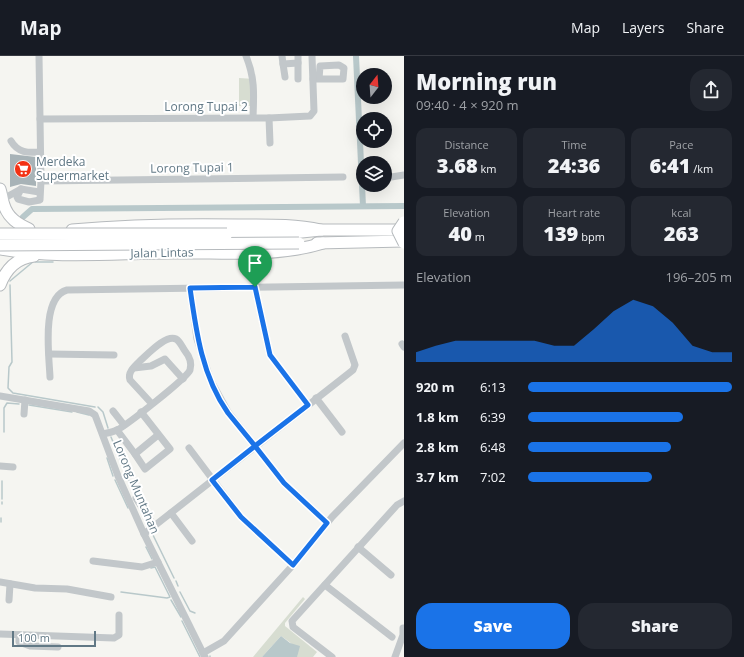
<!DOCTYPE html>
<meta charset="utf-8">
<style>
body{margin:0;font-family:"Open Sans",sans-serif;background:#242831;color:#f1f3f6;height:100vh;display:flex;flex-direction:column;font-size:15px;white-space:nowrap}
*{box-sizing:border-box;margin:0}
p{font-size:13px;color:#9ea1a6}
.icon{flex:none;width:22px;height:22px;fill:none;stroke:currentColor;stroke-width:2;stroke-linecap:round;stroke-linejoin:round}
.map{position:relative;flex:1;overflow:hidden}
.sheet{display:flex;flex-direction:column;background:#171b24;width:340px}
.sheet>*{flex:none}
.needle{width:26px;rotate:17deg}
.tools{position:absolute;left:356px;top:12px;display:grid;gap:8px}
.tools a{display:grid;place-items:center;width:36px;height:36px;border-radius:50%;background:#171b24;box-shadow:0 4px 16px #0002;font-size:20px}
.scale{position:absolute;left:12px;bottom:10px;width:84px;box-sizing:border-box;padding-left:4px;border:2px solid #617885;border-top:0;font-size:11px;line-height:14px;white-space:nowrap;color:#617885;-webkit-text-stroke:3px #fff;paint-order:stroke}
.pin{position:absolute;display:grid;place-items:center;width:34px;height:34px;color:#fff;margin:-41px -17px;border-radius:50% 50% 50% 0;rotate:-45deg;box-shadow:0 0 4px #0007}
.pin .icon{rotate:45deg}
.round{display:grid;place-items:center;flex:none;width:42px;height:42px;border-radius:16px;background:#242831}
.summary{display:flex;align-items:center;justify-content:space-between;height:68px;padding:0 12px}
h1{font-size:22px;font-weight:800;line-height:30px}
.metrics{display:grid;grid-template-columns:repeat(3,1fr);gap:6px;height:68px;padding:4px 12px}
.metrics div{display:grid;align-content:center;border-radius:10px;background:#242831;text-align:center}
.metrics b{font-size:20px;font-weight:800}
.metrics small{font-size:11px;font-weight:400}
.metrics p{font-size:11px}
.chart{height:112px;padding:8px 12px}
.chart p{display:flex;justify-content:space-between}
.chart svg{width:100%;height:72px;margin-top:4px;fill:#1a73e8;opacity:.7}
.button{display:flex;gap:8px;margin-top:auto;padding:8px 12px}
.button a{flex:1;height:46px;border-radius:16px;background:#1a73e8;color:#fff;font-size:16px;font-weight:800;line-height:46px;text-align:center}
.button a+a{background:#242831;color:#f1f3f6}
ul{padding:0 12px;list-style:none;font-size:13px}
li{display:grid;grid-template-columns:64px 48px 1fr;align-items:center;height:30px}
li i{height:10px;border-radius:5px;background:#1a73e8}
header{display:flex;align-items:center;gap:24px;box-sizing:border-box;height:56px;padding:0 20px;background:#171b24;border-bottom:1px solid #363941}
header strong{font-size:19px}
nav{display:flex;gap:22px;margin-inline-start:auto;font-size:14px}
main{display:flex;flex:1;min-height:0}
.map>svg:first-child{display:block}
</style>
<header>
<strong>Map</strong>
<nav><a>Map</a><a>Layers</a><a>Share</a></nav>
</header>
<main>
<div class="map">
<svg width="404" height="601" viewBox="0 0 404 601">
<rect width="100%" height="100%" fill="#f5f5f1"/>
<g fill="#d7ddd1">
<path d="M 239,22 L 255,23 L 255,50 L 239,50 Z"/>
<path d="M 303,541 L 305,543 L 285,567 L 285,570 L 317,596 L 313,601 L 297,601 C 298,590 289,586 281,580 L 262,601 L 253,601 Z"/>
</g>
<path fill="#b8c8ca" d="M 281,580 L 290,587 L 300,590 L 297,601 L 262,601 Z"/>
<g fill="none" stroke-linecap="round" stroke-linejoin="round">
<g stroke="#b8c8ca" stroke-width="1.5">
<path d="M 35,206 L 53,206"/>
<path d="M 10,225 L 34,205"/>
<path d="M 10,229 L 12,306 L 9,311 L 8,332 L 13,337 L 95,351"/>
<path d="M 29,349 L 72,356"/>
<path d="M 98,351 L 103,356 L 108,372"/>
<path d="M 77,356 L 89,359"/>
<path d="M 4,376 L 4,352 L 7,347 L 19,348"/>
<path d="M 111,381 L 135,439"/>
<path d="M 107,402 L 113,420"/>
<path d="M 115,424 L 128,452"/>
<path d="M 2,443 L 2,425"/>
<path d="M 2,448 L 2,446"/>
<path d="M 145,463 L 149,472"/>
<path d="M 1,466 L 1,462"/>
<path d="M 152,477 L 174,522"/>
<path d="M 146,491 L 152,503"/>
<path d="M 176,525 L 178,530"/>
<path d="M 121,536 L 167,542 L 170,541 L 155,511 L 151,512"/>
<path d="M 180,536 L 190,555 L 195,557"/>
<path d="M 171,544 L 181,561"/>
<path d="M 182,565 L 200,601"/>
<path d="M 210,600 L 210,601"/>
</g>
<g stroke="#b8c8ca" stroke-width="6">
<path d="M 356,0 L 363,150"/>
<path d="M 23,161 L 32,153 L 404,150"/>
</g>
</g>
<path fill="#a8b3b7" d="M 10,98 L 36,101 L 36,130 L 21,128 L 10,131 Z"/>
<g fill="none" stroke-linecap="round" stroke-linejoin="round">
<g stroke="#b6babd" stroke-width="13">
<g id="highway">
<path d="M 0,133 C 2,139 2,144 4,149 C 8,162 18,168 29,173"/>
<path d="M 72,174 C 128,169 183,168 239,169 C 267,169 294,168 321,174"/>
<path d="M 227,178 L 292,177 L 321,174 L 404,174"/>
<path d="M 317,187 L 404,185"/>
<path d="M 0,193 C 55,203 117,197 172,197 C 222,196 275,202 323,187"/>
<path d="M 0,229 C 6,213 16,202 34,200"/>
</g>
</g>
<g stroke="#c2c7ca" stroke-width="7">
<path d="M 246,0 C 255,22 254,38 253,61"/>
<path d="M 282,0 L 283,8 L 298,7 L 298,0"/>
<path d="M 283,8 L 285,21"/>
<path d="M 298,23 L 298,7"/>
<path d="M 313,23 L 343,23 L 344,12 L 339,9 L 320,10 L 319,23"/>
<path d="M 269,62 L 270,87"/>
<path d="M 40,63 L 269,62 L 310,60 L 314,55 L 312,0"/>
<path d="M 11,85 C 18,97 28,97 40,96"/>
<path d="M 385,122 L 404,119"/>
<path d="M 41,125 L 343,121"/>
<path d="M 21,133 L 17,141 L 18,143 L 29,146 L 40,144 L 41,125 L 39,0"/>
<path d="M 3,143 L 21,133 L 39,136"/>
<path d="M 255,231 L 270,299 L 308,349"/>
<path d="M 190,232 L 197,283 L 211,325 L 228,356 L 284,427 L 327,467"/>
<path d="M 402,288 L 404,291"/>
<path d="M 49,298 L 114,299"/>
<path d="M 134,312 L 151,310 L 165,303 L 183,323"/>
<path d="M 50,321 C 49,299 41,241 67,234 L 404,229"/>
<path d="M 0,340 L 89,355 L 95,359 L 118,420 L 144,478 L 205,601"/>
<path d="M 316,342 L 342,376"/>
<path d="M 113,355 L 124,369"/>
<path d="M 24,358 L 25,344"/>
<path d="M 117,374 L 135,398 L 158,379"/>
<path d="M 103,378 C 107,377 113,376 117,374 C 127,369 187,322 190,314 C 192,307 190,301 185,295 C 182,291 180,285 176,283 C 166,278 148,298 141,304 C 136,309 127,316 130,324 L 152,348"/>
<path d="M 189,392 L 241,461 L 293,509"/>
<path d="M 135,398 L 145,413 L 170,393 L 141,356"/>
<path d="M 0,410 L 13,411"/>
<path d="M 136,442 L 154,470"/>
<path d="M 171,457 L 192,485"/>
<path d="M 144,478 L 353,314 L 355,309 L 345,280"/>
<path d="M 358,491 L 391,519"/>
<path d="M 93,505 L 142,511 L 158,506"/>
<path d="M 0,526 L 35,532 L 67,533 L 111,541"/>
<path d="M 325,529 L 392,581"/>
<path d="M 9,544 L 10,528"/>
<path d="M 0,578 L 114,582 L 119,579 L 119,559"/>
<path d="M 19,579 L 19,586 L 30,590 L 58,591"/>
<path d="M 203,597 L 224,585 L 293,509 L 332,461 L 404,387"/>
<path d="M 332,601 L 293,571 L 292,565 L 397,449 L 404,445"/>
<path d="M 395,601 L 403,579 L 403,572"/>
</g>
<use href="#highway" stroke="#fff" stroke-width="11"/>
<g stroke="#b6babd" stroke-width="13" stroke-linecap="butt">
<g id="highway-bridge">
<path d="M 404,166 L 398,175 L 404,187"/>
<path d="M 0,178 L 227,178"/>
<path d="M 0,189 L 299,187"/>
</g>
</g>
<use href="#highway-bridge" stroke="#fff" stroke-width="11"/>
</g>
<g fill="none" stroke-linecap="round" stroke-linejoin="round">
<g stroke="#fff" stroke-width="8">
<path id="route" d="M 255,231 L 190,232 C 196,275 202,320 228,357 C 237,368 246,379 255,390 L 212,424 L 241,461 L 293,509 L 327,467 L 284,427 L 255,390 L 308,349 L 270,299 L 255,231"/>
</g>
<use href="#route" stroke="#1a73e8" stroke-width="5"/>
</g>
<defs>
<g id="supermarket-disc" transform="scale(0.9)"><circle r="9.5" fill="#f33113" stroke="#fff"/><path d="M-6-5.5h2.5l.6 2H6L4.5 2H-2.5L-4.4-4H-6ZM-1.5 3.2a1.3 1.3 0 1 0 .1 0ZM3 3.2a1.3 1.3 0 1 0 .1 0Z" fill="#fff"/></g>
</defs>
<g fill-rule="evenodd">
<use href="#supermarket-disc" x="23" y="113"/>
</g>
<g text-anchor="middle" stroke-width="4" stroke-linejoin="round" paint-order="stroke">
<g font-size="12" fill="#617885" stroke="#fff">
<text x="206" y="55">Lorong Tupai 2</text>
<text transform="translate(192 112) rotate(-1)" y="4">Lorong Tupai 1</text>
<text transform="translate(162 197) rotate(-1)" y="4">Jalan Lintas</text>
<text transform="translate(136 431) rotate(67)" y="4">Lorong Muntahan</text>
</g>
<g font-size="12" fill="#617885" stroke="#fff" text-anchor="start">
<text x="36" y="110">Merdeka<tspan x="36" dy="14">Supermarket</tspan></text>
</g>
</g>
</svg>
<div class="tools">
<a><svg class="needle" viewBox="-14 -14 28 28"><path d="M0-13l5 13h-10z" fill="#e53935"/><path d="M0 13l5-13h-10z" fill="#9ea1a6"/></svg></a>
<a><svg class="icon" aria-label="locate" viewBox="0 0 24 24"><circle cx="12" cy="12" r="6"/><path d="M12 2v4M12 18v4M2 12h4M18 12h4"/></svg></a>
<a><svg class="icon" aria-label="layers" viewBox="0 0 24 24"><path d="M12 4l9 5-9 5-9-5zM3 14l9 5 9-5"/></svg></a>
</div>
<div class="scale">100 m</div>
<div class="pin" style="left:255px;top:231px;background:#1e9e55"><svg class="icon" aria-label="arrive" viewBox="0 0 24 24"><path d="M6 21V4h12l-3 4 3 4H6"/></svg></div>
</div>
<section class="sheet">
<div class="summary"><div><h1>Morning run</h1><p>09:40 · 4 × 920 m</p></div><a class="round"><svg class="icon" aria-label="share" viewBox="0 0 24 24"><path d="M12 15V3M7 8l5-5 5 5M5 13v7h14v-7"/></svg></a></div>
<div class="metrics">
<div><p>Distance</p><b>3.68<small> km</small></b></div>
<div><p>Time</p><b>24:36</b></div>
<div><p>Pace</p><b>6:41<small> /km</small></b></div>
</div>
<div class="metrics">
<div><p>Elevation</p><b>40<small> m</small></b></div>
<div><p>Heart rate</p><b>139<small> bpm</small></b></div>
<div><p>kcal</p><b>263</b></div>
</div>
<div class="chart"><p><span>Elevation</span>196–205 m</p>
<svg viewBox="0 0 160 44" preserveAspectRatio="none"><path d="M0 44V38L10 34L20 31L30 31L40 31L50 31L60 31L70 34L80 34L90 24L100 13L110 6L120 10L130 20L140 34L150 38L160 38V44z"/></svg>
</div>
<ul>
<li><b>920 m</b>6:13<i style="width:100%"></i></li>
<li><b>1.8 km</b>6:39<i style="width:76%"></i></li>
<li><b>2.8 km</b>6:48<i style="width:70%"></i></li>
<li><b>3.7 km</b>7:02<i style="width:61%"></i></li>
</ul>
<div class="button"><a>Save</a><a>Share</a></div>
</section>
</main>
